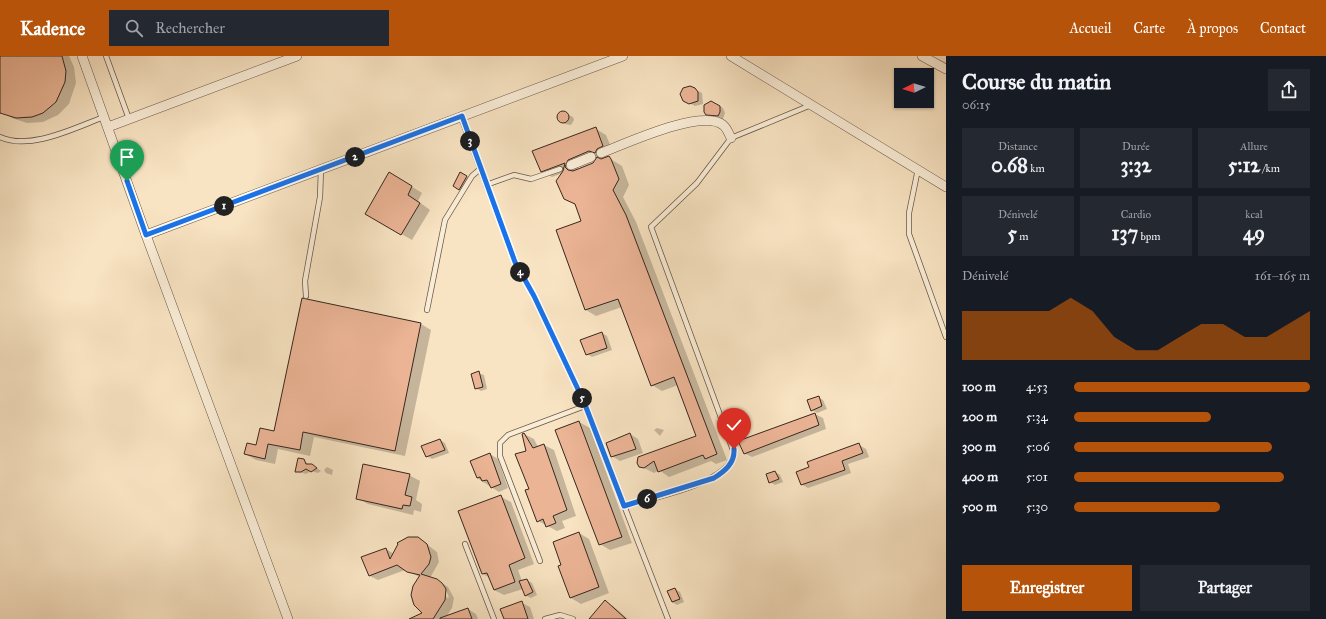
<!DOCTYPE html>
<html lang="fr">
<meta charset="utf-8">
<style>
body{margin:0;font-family:"IM FELL Great Primer",serif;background:#242831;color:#f1f3f6;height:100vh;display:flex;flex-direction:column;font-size:15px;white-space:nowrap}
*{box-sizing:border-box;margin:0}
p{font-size:13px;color:#9ea1a6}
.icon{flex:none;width:22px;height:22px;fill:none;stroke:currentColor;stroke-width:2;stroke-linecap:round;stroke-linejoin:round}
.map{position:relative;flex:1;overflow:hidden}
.drawer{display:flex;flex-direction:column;background:#171b24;width:380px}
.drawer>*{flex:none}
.needle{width:26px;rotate:265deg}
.controls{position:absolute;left:894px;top:12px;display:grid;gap:8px}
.controls a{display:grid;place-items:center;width:40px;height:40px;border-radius:0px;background:#171b24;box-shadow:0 1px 3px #0004;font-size:20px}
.pin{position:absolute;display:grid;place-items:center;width:34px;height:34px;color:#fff;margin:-41px -17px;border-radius:50% 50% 50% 0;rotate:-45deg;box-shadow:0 0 4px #0007}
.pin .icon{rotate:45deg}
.km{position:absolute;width:20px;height:20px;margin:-10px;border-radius:50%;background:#222;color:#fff;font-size:11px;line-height:20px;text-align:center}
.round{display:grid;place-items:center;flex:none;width:42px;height:42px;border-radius:0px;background:#242831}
.headline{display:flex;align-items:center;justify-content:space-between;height:68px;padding:0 16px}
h1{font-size:22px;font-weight:700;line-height:30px}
.stats{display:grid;grid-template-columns:repeat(3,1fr);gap:6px;height:68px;padding:4px 16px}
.stats div{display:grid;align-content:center;border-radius:0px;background:#242831;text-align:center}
.stats b{font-size:20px;font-weight:700}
.stats small{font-size:11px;font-weight:400}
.stats p{font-size:11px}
.chart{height:112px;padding:8px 16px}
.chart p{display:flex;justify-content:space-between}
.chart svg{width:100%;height:72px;margin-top:4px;fill:#b45309;opacity:.7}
.primary-button{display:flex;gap:8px;margin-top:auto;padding:8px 16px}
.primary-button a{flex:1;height:46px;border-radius:0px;background:#b45309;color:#fff;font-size:16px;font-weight:700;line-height:46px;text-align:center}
.primary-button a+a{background:#242831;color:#f1f3f6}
ul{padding:0 16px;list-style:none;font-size:13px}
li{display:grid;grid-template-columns:64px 48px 1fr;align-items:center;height:30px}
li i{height:10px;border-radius:5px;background:#b45309}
header{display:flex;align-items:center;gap:24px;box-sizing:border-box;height:56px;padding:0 20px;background:#b45309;color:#fff}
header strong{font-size:19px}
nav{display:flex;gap:22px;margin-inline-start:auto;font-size:14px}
.search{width:280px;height:36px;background:#242831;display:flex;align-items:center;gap:10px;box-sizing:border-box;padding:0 14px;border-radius:0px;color:#9ea1a6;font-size:15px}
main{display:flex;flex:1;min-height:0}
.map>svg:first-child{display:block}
</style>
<header>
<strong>Kadence</strong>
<div class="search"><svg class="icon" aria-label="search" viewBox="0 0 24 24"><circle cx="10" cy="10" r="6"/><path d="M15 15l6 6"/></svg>Rechercher</div>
<nav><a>Accueil</a><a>Carte</a><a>À propos</a><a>Contact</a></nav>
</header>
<main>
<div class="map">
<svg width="946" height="563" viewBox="0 0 946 563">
<rect width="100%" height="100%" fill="#f8e3c2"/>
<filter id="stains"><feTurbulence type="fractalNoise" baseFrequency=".005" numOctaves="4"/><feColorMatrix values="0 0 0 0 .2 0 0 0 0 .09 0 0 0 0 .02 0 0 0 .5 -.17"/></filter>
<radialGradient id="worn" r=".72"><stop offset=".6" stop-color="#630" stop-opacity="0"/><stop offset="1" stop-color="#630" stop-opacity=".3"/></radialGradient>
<g fill="#0003">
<path d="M 0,0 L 69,0 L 74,11 L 76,27 L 69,48 L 58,59 L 43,66 L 27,67 L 12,62 L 0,55 Z"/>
<path d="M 696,34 L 702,37 L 703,48 L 695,50 L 689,47 Z"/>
<path d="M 712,46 L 723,52 L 725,57 L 723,63 L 712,61 L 706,58 Z"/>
<path d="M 562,56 L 573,61 L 574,64 L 571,69 L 565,68 L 558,62 L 558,59 Z"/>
<path d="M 596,73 L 606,79 L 613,96 L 607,99 L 606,102 L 600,101 L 579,109 L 577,114 L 609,102 L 622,110 L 629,129 L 623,141 L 636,166 L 727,404 L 716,408 L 711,405 L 669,421 L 659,414 L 654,417 L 638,409 L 698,381 L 678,329 L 662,335 L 652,329 L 622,251 L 596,260 L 586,254 L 557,174 L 582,166 L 576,149 L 565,143 L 563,117 L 552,121 L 542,115 Z"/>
<path d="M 390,117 L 422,137 L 418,145 L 430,154 L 412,184 L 366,158 Z"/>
<path d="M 461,117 L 469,122 L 462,134 L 454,130 Z"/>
<path d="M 421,268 L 431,274 L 405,400 L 314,381 L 310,400 L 278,393 L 275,408 L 256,404 L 245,398 Z"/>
<path d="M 602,277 L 607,280 L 612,294 L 592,301 L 587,298 Z"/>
<path d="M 478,317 L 484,319 L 487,333 L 481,335 L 476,332 Z"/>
<path d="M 818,341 L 823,344 L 827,353 L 817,357 L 812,354 Z"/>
<path d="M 815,358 L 823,362 L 826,373 L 752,401 L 744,397 Z"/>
<path d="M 579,366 L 590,372 L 632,487 L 610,494 L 600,488 Z"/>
<path d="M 657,372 L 664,374 L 660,380 L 654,374 Z"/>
<path d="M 524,378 L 534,383 L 538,391 L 544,389 L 554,394 L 576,460 L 562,465 L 565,472 L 557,475 L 538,465 L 530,433 Z"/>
<path d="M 630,378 L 638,383 L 643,397 L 620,405 L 612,400 Z"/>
<path d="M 440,384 L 445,387 L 449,397 L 432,403 L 427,400 Z"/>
<path d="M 859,389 L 866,393 L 869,401 L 848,408 L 851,417 L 808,432 L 801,428 Z"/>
<path d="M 490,398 L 498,403 L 508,432 L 499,436 L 477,422 Z"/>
<path d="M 304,404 L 309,409 L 313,409 L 321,415 L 318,417 L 311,415 L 306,418 L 296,415 Z"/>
<path d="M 327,411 L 333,414 L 332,419 L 326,417 L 324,414 Z"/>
<path d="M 775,416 L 780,419 L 783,426 L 775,429 L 770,426 Z"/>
<path d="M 409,419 L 420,425 L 416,444 L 422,448 L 421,456 L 414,454 L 413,459 L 368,448 L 357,442 Z"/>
<path d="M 501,441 L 511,446 L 534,508 L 518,514 L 522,525 L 527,524 L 532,527 L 537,539 L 531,542 L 525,539 L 523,533 L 504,539 L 494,534 L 490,522 L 483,518 L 460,455 Z"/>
<path d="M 579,477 L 589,483 L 609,537 L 581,548 L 571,542 L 562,509 Z"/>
<path d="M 421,484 L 437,496 L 439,506 L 430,522 L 440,526 L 447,542 L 449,541 L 442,527 L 448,531 L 454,542 L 452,552 L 446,561 L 468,553 L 476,558 L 478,563 L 410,563 L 424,557 L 420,521 L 405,514 L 378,524 L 370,520 L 386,493 L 394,498 Z"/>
<path d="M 675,533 L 680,536 L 684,546 L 677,549 L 672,546 Z"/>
<path d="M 605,546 L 613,550 L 628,563 L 590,563 Z"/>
<path d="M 522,547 L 530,551 L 534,563 L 505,563 Z"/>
</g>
<g fill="#ebb495" stroke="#37271e">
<path d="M 0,0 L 62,0 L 66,15 L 65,26 L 56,46 L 43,57 L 32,61 L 16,62 L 0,57 Z"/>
<path d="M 690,30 L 695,32 L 698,36 L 698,45 L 689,48 L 683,45 L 680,38 L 683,32 Z"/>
<path d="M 711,45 L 720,50 L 720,56 L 718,60 L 706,59 L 704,56 L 704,49 Z"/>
<circle cx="563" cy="61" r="6"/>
<path d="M 596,71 L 603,90 L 597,93 L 595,97 L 589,95 L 568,104 L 565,111 L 568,114 L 573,115 L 593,107 L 597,101 L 601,103 L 609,100 L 611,103 L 619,123 L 613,134 L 626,159 L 717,398 L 705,403 L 703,399 L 658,416 L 654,405 L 644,412 L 639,411 L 637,407 L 638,401 L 696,380 L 674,321 L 651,330 L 618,243 L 585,254 L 556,174 L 581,165 L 575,148 L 564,143 L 556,125 L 563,115 L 565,107 L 541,116 L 532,95 Z"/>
<path d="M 389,116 L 412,130 L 408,139 L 420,147 L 401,179 L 365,158 Z"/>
<path d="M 460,116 L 467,120 L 459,134 L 453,130 Z"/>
<path d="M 302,242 L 421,267 L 395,395 L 303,376 L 300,394 L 268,388 L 265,403 L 244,398 L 247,387 L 256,389 L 260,372 L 274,375 Z"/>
<path d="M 602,276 L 607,292 L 586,299 L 580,284 Z"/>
<path d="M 479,315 L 483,331 L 475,333 L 471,318 Z"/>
<path d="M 819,340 L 822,350 L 811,355 L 807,344 Z"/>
<path d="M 815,357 L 819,369 L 744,398 L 738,385 Z"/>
<path d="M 579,365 L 622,481 L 599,489 L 555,374 Z"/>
<path d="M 524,377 L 533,392 L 544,388 L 567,454 L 553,460 L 556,467 L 546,471 L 543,463 L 537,466 L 525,434 L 529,433 L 515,398 L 526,395 L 522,378 Z"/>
<path d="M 630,377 L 636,393 L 611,401 L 606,387 Z"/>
<path d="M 440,383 L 445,394 L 426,401 L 421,390 Z"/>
<path d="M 859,387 L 863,397 L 842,405 L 845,414 L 801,429 L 796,416 L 809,411 L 807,406 Z"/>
<path d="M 490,397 L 501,428 L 491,432 L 487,424 L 482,425 L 480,421 L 477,422 L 470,405 Z"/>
<path d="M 298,402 L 304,403 L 306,408 L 312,408 L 317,412 L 311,416 L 306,413 L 301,416 L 295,416 Z"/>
<path d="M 363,408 L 410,418 L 405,439 L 412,441 L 410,450 L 403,449 L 402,453 L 356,443 Z"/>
<path d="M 775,415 L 779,423 L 769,427 L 766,418 Z"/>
<path d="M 501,439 L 525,502 L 509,509 L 515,526 L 494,534 L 487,517 L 482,518 L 458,455 Z"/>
<path d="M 579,476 L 599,531 L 570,542 L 558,510 L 561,509 L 553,486 Z"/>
<path d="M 408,481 L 418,481 L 427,488 L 431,501 L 429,508 L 421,518 L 437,523 L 442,527 L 446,533 L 445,544 L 433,563 L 409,563 L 422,557 L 414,549 L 411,539 L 413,530 L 420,519 L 407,516 L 397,509 L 369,520 L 361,501 L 386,492 L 390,503 L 398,488 L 397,487 Z"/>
<path d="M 527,523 L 533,536 L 525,540 L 519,525 Z"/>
<path d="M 675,532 L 680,543 L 672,546 L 667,535 Z"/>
<path d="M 605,544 L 626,563 L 589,563 Z"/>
<path d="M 522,545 L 528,563 L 504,563 L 500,553 Z"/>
<path d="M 468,552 L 472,563 L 440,563 L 440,562 Z"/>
</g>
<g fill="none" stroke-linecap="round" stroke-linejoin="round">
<g stroke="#675647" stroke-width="6">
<g id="lane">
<path d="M 106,0 L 129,63"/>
<path d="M 461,61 L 515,206 L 534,240 L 584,346 L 668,563"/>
<path d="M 0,81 C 30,95 74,72 104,61"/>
<path d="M 918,113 L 909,157 L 909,178 L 946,281"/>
<path d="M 486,129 L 514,119 L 531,123 L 560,113"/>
<path d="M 306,240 L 305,225 L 320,141 L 321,113"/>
<path d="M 427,254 L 445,164 L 472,120 L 480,113"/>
<path d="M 624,450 C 652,442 729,428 734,397 L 651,171 L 697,127 L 731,82 L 811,49"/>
<path d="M 465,488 L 494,563"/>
<path d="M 540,505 L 500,400 L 500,387 L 508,379 L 585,350"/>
<path d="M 545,563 L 560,559 L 573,563"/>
</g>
</g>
<g stroke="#675647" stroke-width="10">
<g id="street">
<path d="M 82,0 L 146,179"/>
<path d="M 731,0 L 946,131"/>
<path d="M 922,0 L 946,13"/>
<path d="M 108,71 L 297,0"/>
<path d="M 601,97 C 625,88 702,52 723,69 C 727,72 729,78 731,82"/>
<path d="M 571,109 L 591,101"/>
<path d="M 288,563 L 146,179 L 623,0"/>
</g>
</g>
<use href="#lane" stroke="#faedd7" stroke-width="4.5"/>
<use href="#street" stroke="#faedd7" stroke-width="9"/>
</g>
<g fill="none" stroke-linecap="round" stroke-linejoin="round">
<g stroke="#fff" stroke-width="8">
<path id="route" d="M 127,125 L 146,179 L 462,60 L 515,206 L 534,240 L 584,346 L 624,450 L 714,422 C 725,415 735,407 734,393"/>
</g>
<use href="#route" stroke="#1a73e8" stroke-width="5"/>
</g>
<rect width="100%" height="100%" filter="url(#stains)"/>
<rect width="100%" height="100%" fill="url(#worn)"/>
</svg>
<div class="controls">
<a><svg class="needle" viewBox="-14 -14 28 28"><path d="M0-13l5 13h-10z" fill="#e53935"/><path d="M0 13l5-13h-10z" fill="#9ea1a6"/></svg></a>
</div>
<div class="pin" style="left:127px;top:125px;background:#1e9e55"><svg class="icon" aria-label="arrive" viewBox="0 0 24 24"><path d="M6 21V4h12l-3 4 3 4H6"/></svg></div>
<div class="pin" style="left:734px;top:393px;background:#d93025"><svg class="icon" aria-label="check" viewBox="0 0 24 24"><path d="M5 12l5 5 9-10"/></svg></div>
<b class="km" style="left:224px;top:150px">1</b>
<b class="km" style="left:355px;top:101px">2</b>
<b class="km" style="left:470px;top:85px">3</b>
<b class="km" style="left:520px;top:216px">4</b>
<b class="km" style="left:582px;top:342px">5</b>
<b class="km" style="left:647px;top:443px">6</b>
</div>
<section class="drawer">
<div class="headline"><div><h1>Course du matin</h1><p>06:15</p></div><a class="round"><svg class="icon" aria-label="share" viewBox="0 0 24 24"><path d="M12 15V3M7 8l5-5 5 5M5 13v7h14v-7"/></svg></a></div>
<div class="stats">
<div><p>Distance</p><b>0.68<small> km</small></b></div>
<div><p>Durée</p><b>3:32</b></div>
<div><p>Allure</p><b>5:12<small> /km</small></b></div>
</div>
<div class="stats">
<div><p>Dénivelé</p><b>5<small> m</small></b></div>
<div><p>Cardio</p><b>137<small> bpm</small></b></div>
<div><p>kcal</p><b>49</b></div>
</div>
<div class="chart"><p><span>Dénivelé</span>161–165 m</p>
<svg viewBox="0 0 160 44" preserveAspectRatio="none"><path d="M0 44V14L10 14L20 14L30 14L40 14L50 6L60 14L70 30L80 38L90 38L100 30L110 22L120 22L130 30L140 30L150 22L160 14V44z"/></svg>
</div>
<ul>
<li><b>100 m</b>4:53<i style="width:100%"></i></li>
<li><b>200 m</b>5:34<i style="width:58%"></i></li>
<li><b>300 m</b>5:06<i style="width:84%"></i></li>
<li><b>400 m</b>5:01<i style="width:89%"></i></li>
<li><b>500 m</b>5:30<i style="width:62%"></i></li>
</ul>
<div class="primary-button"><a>Enregistrer</a><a>Partager</a></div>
</section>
</main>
